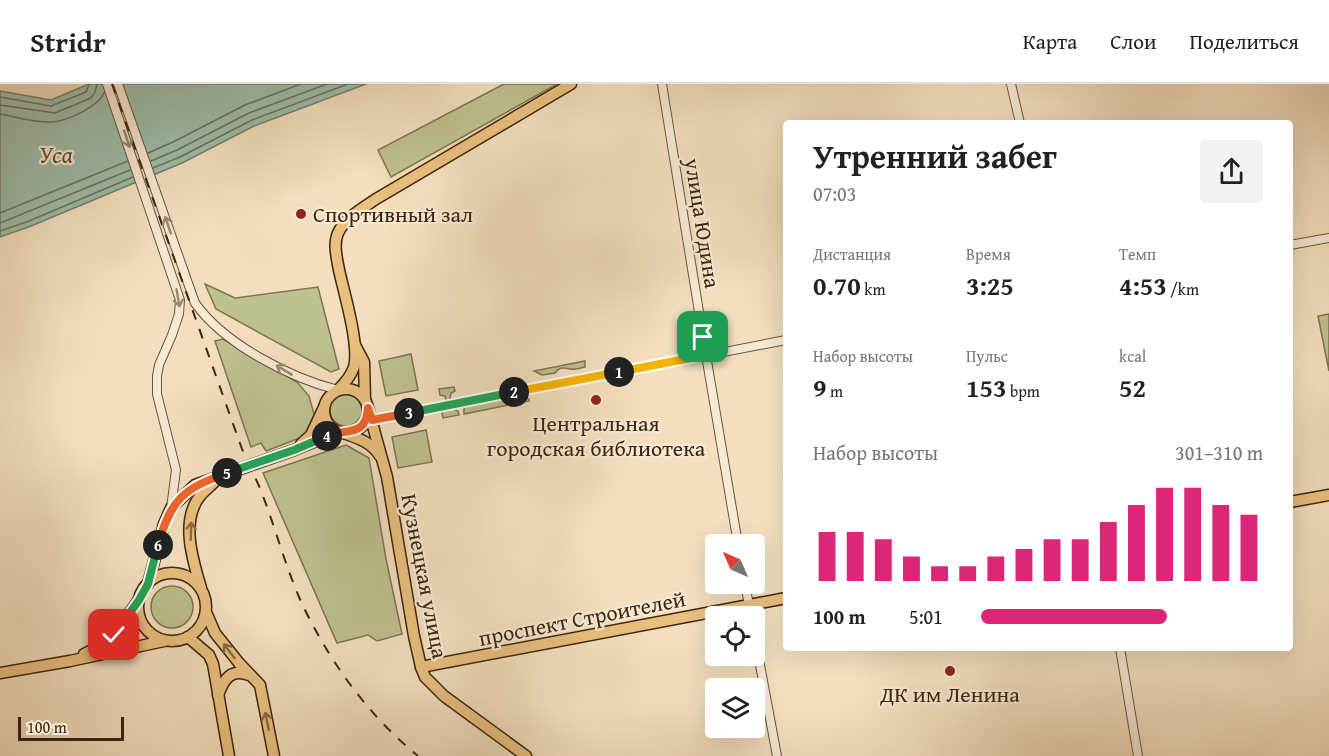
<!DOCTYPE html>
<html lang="ru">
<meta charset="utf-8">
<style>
body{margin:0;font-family:"Gentium Book Plus",serif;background:#f2f2f2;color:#222;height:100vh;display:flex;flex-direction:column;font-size:22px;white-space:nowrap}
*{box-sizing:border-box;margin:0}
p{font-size:20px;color:#767676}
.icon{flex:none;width:33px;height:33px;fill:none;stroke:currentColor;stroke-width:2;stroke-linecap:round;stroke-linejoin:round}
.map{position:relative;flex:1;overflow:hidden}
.details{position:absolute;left:783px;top:36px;width:510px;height:531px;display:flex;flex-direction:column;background:#fff;border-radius:6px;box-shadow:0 6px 24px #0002}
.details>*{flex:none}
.needle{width:39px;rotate:315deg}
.tools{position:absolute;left:705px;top:450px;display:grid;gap:12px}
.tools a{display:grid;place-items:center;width:60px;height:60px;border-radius:6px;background:#fff;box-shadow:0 6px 24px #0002;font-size:30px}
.scale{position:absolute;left:18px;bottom:15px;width:106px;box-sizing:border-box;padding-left:6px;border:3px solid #3d250c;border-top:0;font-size:16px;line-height:21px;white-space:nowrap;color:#3d250c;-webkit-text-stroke:4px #f7ead5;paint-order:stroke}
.pin{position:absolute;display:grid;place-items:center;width:51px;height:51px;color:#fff;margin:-26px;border-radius:12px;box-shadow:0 3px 9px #0006}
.km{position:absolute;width:30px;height:30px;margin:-15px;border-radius:50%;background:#222;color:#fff;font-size:16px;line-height:30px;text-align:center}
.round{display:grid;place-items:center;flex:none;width:63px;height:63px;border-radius:6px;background:#f2f2f2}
.headline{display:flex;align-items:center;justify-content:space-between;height:102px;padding:0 30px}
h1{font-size:33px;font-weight:800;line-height:45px}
.metrics{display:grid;grid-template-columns:repeat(3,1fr);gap:9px;height:102px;padding:6px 30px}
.metrics div{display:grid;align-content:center}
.metrics b{font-size:26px;font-weight:800}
.metrics small{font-size:16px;font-weight:400}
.metrics p{font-size:16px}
.chart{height:168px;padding:12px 30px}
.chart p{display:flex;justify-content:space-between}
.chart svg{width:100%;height:108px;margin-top:6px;stroke:#db2777;stroke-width:6}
ul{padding:0 30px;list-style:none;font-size:20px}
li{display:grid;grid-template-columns:96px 72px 1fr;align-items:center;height:45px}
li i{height:15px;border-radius:8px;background:#db2777}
header{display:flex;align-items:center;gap:36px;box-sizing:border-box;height:84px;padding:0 30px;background:#fff;border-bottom:2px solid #e0e0e0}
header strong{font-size:28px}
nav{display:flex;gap:33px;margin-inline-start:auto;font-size:21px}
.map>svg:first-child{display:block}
</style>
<header>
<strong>Stridr</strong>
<nav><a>Карта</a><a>Слои</a><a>Поделиться</a></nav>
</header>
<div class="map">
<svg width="1329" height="672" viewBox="0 0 1329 672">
<rect width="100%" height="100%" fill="#f3dfbf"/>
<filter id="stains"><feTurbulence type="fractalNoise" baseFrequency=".00333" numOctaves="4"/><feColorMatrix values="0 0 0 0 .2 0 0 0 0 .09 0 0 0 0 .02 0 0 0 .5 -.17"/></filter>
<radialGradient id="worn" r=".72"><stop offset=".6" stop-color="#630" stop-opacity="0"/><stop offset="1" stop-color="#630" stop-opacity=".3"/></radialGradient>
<g fill="#bec190" stroke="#7e734e" stroke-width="1.5">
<path d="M 504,0 L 557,0 L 391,93 L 378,66 Z"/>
<path d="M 205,200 L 235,214 L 318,203 L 339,285 L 331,288 L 216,225 Z"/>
<path d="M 1329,230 L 1329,287 L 1318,232 Z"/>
<path d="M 223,255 L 297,298 L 309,312 L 314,330 L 312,342 L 305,352 L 266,367 L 261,359 L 251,363 L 215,257 Z"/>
<path d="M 411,270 L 418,306 L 386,312 L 379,277 Z"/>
<path d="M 585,277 L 585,283 C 580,284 575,286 571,285 C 563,284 560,282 555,289 L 542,291 L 534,287 Z"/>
<path d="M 454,303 L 455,307 L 451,309 L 450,315 L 453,325 L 458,327 L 459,331 L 443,334 L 442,329 L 448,322 L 445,312 L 440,311 L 439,305 Z"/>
<circle cx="346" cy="326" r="16"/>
<path d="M 519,312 L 529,315 L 529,317 L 464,330 L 464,322 Z"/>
<path d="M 426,346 L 432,378 L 398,384 L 392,353 Z"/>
<path d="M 346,361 L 369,374 L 386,475 L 402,550 L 377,557 L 368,551 L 337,559 L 263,389 Z"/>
<circle cx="172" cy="523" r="21"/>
</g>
<path fill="#9dbdac" stroke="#77806c" stroke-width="1.5" d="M 89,0 L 366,0 L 254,42 L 182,79 L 31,142 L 0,153 L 0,7 L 51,16 Z"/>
<path fill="#f3dfbf" d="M 103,0 L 122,0 L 154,94 L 138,101 Z"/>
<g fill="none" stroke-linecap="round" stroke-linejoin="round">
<g stroke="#6d715c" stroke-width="1.5">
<path d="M 0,13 L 51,22 L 86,8 L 89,0"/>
<path d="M 0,21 L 55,29 L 91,14 L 95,8 L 97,0"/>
<path d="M 0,30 C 16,33 35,39 52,38 C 67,37 98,23 104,9"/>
<path d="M 148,69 L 173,58 L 245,21 L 301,0"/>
<path d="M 151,77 L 177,66 L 249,29 L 327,0"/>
<path d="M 153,84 L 180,73 L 252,36 L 348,0"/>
<path d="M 0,129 L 128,77"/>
<path d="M 0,139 L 130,86"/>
<path d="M 0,147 L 29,137 L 133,93"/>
</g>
<g stroke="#6a5439" stroke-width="10">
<g id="minor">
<path d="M 107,0 L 180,216 L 179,230 L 172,251 L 159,281 L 157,292 L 157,310 L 176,386 L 171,424"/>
<path d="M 118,0 L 195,219 C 224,260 290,294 338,306"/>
<path d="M 662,0 L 706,271 L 738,460"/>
<path d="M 1011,0 L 1020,39"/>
<path d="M 1290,161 L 1329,154"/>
<path d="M 372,336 L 786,256"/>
<path d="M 745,500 L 751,532"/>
<path d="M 754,549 L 777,672"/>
<path d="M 1120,564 L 1138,672"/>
</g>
</g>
<g stroke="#3d250c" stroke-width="13">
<g id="major">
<path d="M 355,261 L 364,278 L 365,316"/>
<circle cx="346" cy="327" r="22"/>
<path d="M 338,306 C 345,299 351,292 354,283 C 360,262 344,209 339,186 C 337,175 333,160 338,149 C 345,134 363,124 376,115 L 571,0"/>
<path d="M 368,324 L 387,393 L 414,552 L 421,583 L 425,593 L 444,612 L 526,672"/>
<path d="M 343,349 C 358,354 371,358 380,372"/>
<path d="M 301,360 L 311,351 L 324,323"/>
<path d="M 1290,418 L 1329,411"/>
<circle cx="172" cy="523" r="34"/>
<path d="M 148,500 L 164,440 L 171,424 L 195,401 L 294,366 L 338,348"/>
<path d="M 201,504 C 193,477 180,437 200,412 C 205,406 212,401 217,395"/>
<path d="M 206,528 L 215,549 L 239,579 L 260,601 L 274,672"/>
<path d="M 188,553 L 209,571 L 213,580 L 229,672"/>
<path d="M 84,570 L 104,560 L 114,551 L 138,517"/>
<path d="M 421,583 L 786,514"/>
<path d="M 0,589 L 70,577 L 164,557"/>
<path d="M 218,611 C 224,595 231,584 249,591"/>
</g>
</g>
<use href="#minor" stroke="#f7ead5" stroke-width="8"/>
<use href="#major" stroke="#eac080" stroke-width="10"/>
<path stroke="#3d250c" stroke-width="2" stroke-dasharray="10 10" stroke-linecap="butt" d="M 112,0 L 242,365 C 249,381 257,396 263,412 C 277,449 287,488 304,524 C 332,581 369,632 418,672"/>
</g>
<defs><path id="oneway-shaft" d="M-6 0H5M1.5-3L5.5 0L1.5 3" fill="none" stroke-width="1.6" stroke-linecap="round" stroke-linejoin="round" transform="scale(1.5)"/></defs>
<g stroke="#9a8870">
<use href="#oneway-shaft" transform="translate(127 55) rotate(71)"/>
<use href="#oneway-shaft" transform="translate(168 141) rotate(-109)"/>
<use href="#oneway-shaft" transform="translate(178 214) rotate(80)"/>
<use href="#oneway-shaft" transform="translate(284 286) rotate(-149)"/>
</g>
<g stroke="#8b6b40">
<use href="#oneway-shaft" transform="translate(191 447) rotate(-88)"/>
<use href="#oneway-shaft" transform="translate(229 567) rotate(-128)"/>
<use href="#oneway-shaft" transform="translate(267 637) rotate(-101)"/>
</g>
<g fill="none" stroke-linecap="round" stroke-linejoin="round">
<g stroke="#fff" stroke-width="12">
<path id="split-1" d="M 619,288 L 706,271 L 703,253"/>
</g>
<g stroke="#fff" stroke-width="12">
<path id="split-2" d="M 514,308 L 619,288"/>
</g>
<g stroke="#fff" stroke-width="12">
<path id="split-3" d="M 409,329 L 514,308"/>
</g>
<g stroke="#fff" stroke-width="12">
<path id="split-4" d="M 327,352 C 346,344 366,354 368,324 L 372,336 L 409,329"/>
</g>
<g stroke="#fff" stroke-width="12">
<path id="split-5" d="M 227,389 L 294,366 L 327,352"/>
</g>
<g stroke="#fff" stroke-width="12">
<path id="split-6" d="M 158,461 C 171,415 183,405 227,389"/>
</g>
<g stroke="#fff" stroke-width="12">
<path id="split-7" d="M 114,551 L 139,516 L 148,500 L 158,461"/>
</g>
<use href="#split-1" stroke="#f5b400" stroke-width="8"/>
<use href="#split-2" stroke="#f5b400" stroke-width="8"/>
<use href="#split-3" stroke="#22a559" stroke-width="8"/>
<use href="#split-4" stroke="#f0652b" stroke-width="8"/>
<use href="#split-5" stroke="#22a559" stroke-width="8"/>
<use href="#split-6" stroke="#f0652b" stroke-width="8"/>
<use href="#split-7" stroke="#22a559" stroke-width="8"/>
</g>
<g fill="#8f2418" stroke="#f7ead5" stroke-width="2">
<circle cx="301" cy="130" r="6"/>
<circle cx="596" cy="316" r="6"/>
<circle cx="950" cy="587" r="6"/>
</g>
<g text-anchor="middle" stroke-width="4.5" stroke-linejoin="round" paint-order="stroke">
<g font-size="22" fill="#3d250c" stroke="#f7ead5">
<text x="313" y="138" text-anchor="start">Спортивный зал</text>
<text x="596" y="347">Центральная<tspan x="596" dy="25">городская библиотека</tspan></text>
<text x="950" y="618">ДК им Ленина</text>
</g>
<g font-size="22" fill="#3d250c" stroke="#f7ead5">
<text transform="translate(703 139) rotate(81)" y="8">улица Юдина</text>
<text transform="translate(425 492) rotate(79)" y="8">Кузнецкая улица</text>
<text transform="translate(582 534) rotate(-11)" y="8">проспект Строителей</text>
</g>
<g font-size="24" font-style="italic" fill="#554b34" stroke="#f7ead5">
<text x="56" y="79">Уса</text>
</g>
</g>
<rect width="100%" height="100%" filter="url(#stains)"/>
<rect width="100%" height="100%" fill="url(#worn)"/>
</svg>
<div class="tools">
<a><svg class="needle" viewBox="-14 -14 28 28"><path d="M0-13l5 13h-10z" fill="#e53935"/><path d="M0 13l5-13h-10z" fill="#767676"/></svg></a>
<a><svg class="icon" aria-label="locate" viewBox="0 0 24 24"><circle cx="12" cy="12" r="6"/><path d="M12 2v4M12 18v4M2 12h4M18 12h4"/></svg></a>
<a><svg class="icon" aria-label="layers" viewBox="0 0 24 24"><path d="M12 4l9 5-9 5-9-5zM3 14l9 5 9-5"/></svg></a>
</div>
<div class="scale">100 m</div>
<div class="pin" style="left:703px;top:253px;background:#1e9e55"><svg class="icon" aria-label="arrive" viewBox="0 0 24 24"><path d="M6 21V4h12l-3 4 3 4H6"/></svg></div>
<div class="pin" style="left:114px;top:551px;background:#d93025"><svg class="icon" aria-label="check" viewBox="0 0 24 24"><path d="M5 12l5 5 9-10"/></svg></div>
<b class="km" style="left:619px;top:288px">1</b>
<b class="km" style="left:514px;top:308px">2</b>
<b class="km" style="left:409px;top:329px">3</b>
<b class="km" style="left:327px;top:352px">4</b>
<b class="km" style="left:227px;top:389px">5</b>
<b class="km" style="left:158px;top:461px">6</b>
<section class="details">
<div class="headline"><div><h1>Утренний забег</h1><p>07:03</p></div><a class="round"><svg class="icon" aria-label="share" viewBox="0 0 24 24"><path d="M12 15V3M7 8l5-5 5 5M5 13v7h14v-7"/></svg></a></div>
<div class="metrics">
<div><p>Дистанция</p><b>0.70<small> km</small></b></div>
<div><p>Время</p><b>3:25</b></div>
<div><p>Темп</p><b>4:53<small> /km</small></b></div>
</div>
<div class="metrics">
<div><p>Набор высоты</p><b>9<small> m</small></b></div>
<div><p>Пульс</p><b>153<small> bpm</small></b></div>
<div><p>kcal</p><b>52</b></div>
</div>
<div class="chart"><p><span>Набор высоты</span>301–310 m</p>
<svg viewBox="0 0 160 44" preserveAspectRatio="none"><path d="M5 44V24M15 44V24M25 44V27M35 44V34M45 44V38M55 44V38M65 44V34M75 44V31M85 44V27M95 44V27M105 44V20M115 44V13M125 44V6M135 44V6M145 44V13M155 44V17"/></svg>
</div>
<ul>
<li><b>100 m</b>5:01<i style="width:66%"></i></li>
</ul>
</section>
</div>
